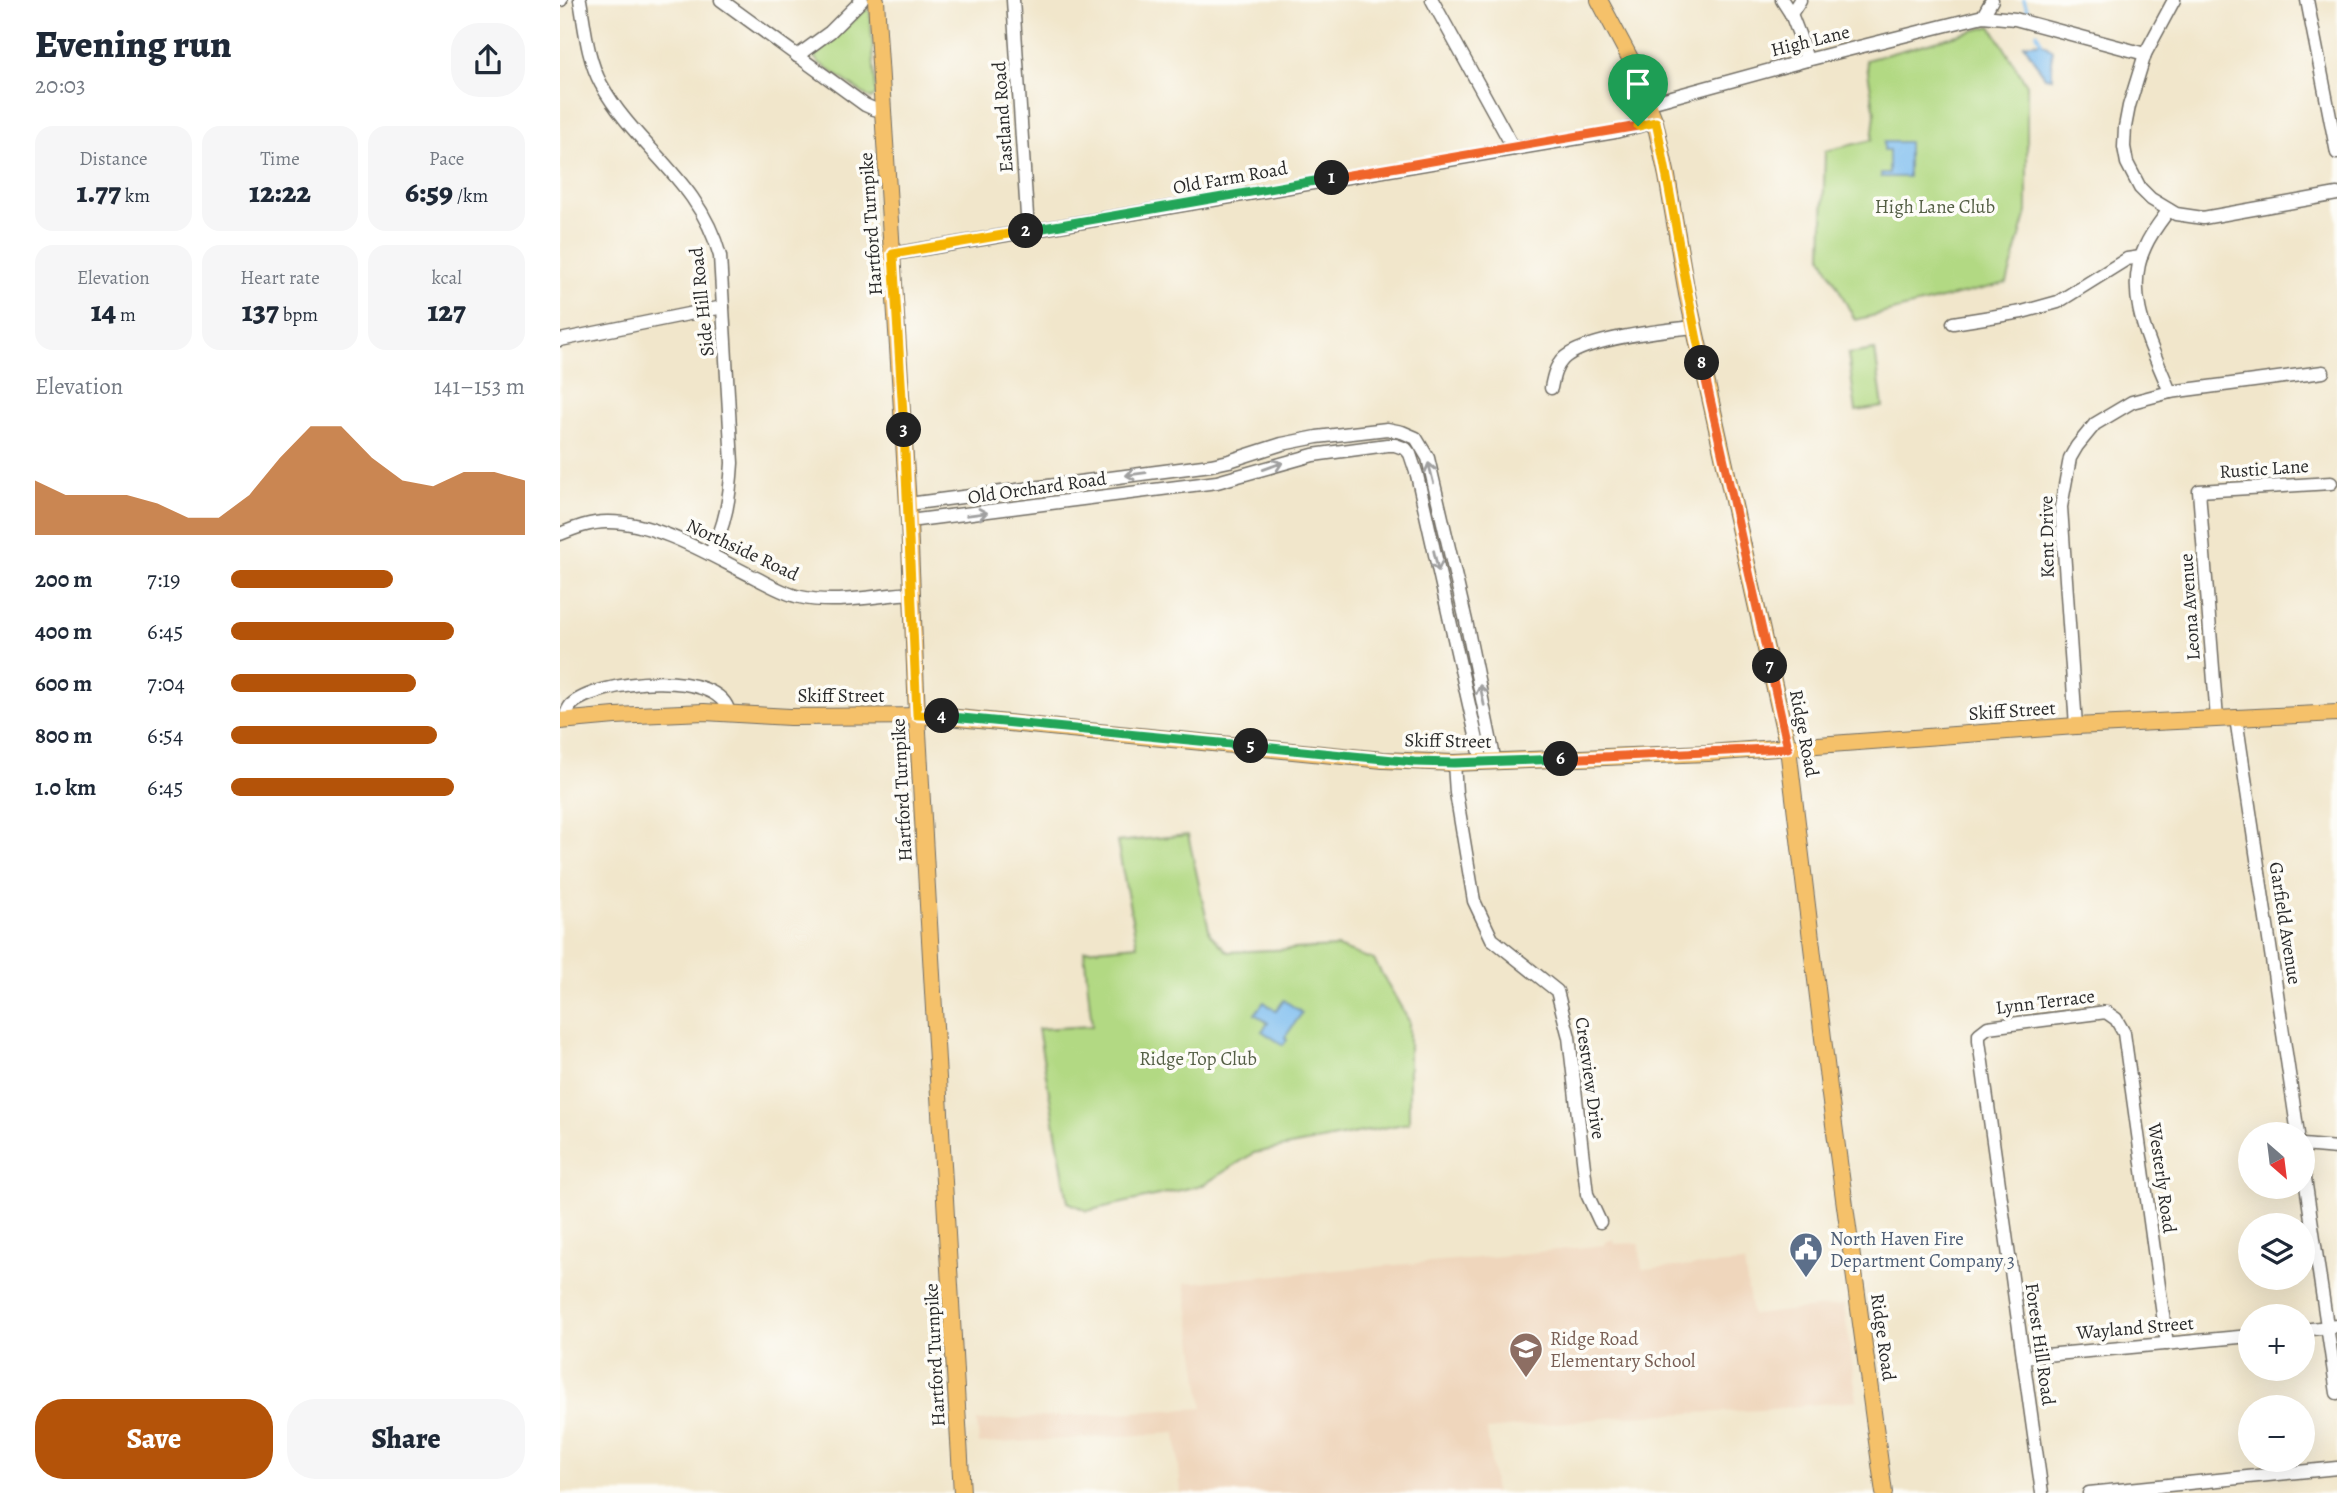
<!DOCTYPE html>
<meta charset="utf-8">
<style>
body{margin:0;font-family:Alegreya,serif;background:#f6f6f7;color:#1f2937;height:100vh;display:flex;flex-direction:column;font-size:26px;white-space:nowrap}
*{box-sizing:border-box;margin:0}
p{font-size:23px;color:#747a83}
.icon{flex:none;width:38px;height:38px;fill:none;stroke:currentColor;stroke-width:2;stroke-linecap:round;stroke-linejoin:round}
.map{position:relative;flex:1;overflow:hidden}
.side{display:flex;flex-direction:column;background:#fff;width:560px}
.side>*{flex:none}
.needle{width:46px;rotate:152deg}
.buttons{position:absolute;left:1678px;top:1122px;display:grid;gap:14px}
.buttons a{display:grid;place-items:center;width:77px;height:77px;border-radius:50%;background:#fff;box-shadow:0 7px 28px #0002;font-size:35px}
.pin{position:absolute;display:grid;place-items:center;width:60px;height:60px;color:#fff;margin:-72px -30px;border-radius:50% 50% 50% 0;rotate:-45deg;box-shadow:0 0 7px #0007}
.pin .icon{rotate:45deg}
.km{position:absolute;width:35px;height:35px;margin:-18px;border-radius:50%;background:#222;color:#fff;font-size:19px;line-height:35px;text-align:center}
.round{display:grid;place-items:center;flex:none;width:74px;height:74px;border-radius:28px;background:#f6f6f7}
.summary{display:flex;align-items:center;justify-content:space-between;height:119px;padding:0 35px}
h1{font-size:38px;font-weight:800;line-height:52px}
.figures{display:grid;grid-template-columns:repeat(3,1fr);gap:10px;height:119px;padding:7px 35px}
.figures div{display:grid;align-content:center;border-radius:18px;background:#f6f6f7;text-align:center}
.figures b{font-size:30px;font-weight:800}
.figures small{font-size:19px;font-weight:400}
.figures p{font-size:19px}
.chart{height:196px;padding:14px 35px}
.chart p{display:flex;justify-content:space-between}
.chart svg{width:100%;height:126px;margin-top:7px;fill:#b45309;opacity:.7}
.cta{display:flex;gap:14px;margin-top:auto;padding:14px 35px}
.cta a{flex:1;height:80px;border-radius:28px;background:#b45309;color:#fff;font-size:28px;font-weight:800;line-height:80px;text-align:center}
.cta a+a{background:#f6f6f7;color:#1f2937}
ul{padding:0 35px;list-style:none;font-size:23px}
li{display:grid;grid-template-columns:112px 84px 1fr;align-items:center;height:52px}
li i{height:18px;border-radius:9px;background:#b45309}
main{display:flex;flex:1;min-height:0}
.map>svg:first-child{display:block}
</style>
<main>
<section class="side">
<div class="summary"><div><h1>Evening run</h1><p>20:03</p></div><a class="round"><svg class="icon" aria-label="share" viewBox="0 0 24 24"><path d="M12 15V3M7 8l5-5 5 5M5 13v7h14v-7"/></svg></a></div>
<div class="figures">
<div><p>Distance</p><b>1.77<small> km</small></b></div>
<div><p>Time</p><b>12:22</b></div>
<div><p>Pace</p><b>6:59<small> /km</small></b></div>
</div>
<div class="figures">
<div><p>Elevation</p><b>14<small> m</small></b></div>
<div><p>Heart rate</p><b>137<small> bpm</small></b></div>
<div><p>kcal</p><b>127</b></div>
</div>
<div class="chart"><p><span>Elevation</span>141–153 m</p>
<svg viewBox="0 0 160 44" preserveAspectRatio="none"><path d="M0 44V25L10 30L20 30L30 30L40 33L50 38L60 38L70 30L80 17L90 6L100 6L110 17L120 25L130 27L140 22L150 22L160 25V44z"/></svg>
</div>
<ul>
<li><b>200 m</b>7:19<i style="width:55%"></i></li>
<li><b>400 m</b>6:45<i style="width:76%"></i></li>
<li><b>600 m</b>7:04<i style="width:63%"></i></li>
<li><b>800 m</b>6:54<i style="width:70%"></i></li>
<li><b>1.0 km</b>6:45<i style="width:76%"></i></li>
</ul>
<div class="cta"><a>Save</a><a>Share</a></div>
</section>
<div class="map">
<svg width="1777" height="1493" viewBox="0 0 1777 1493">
<rect width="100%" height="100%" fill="#fdfcf7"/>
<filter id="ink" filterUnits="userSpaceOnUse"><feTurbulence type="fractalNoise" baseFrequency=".0143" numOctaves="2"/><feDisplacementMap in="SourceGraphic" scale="14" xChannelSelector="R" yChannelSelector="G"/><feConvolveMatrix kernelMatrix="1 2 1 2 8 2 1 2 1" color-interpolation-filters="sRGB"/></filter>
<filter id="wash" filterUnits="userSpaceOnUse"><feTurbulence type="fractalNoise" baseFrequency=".00686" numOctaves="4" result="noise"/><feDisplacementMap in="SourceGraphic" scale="28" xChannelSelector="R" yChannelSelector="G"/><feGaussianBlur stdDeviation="1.57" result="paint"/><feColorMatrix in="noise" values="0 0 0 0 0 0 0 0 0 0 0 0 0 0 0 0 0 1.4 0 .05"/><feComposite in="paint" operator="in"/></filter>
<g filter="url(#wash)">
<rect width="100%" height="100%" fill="#f1e6cb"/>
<path fill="#efd6bc" d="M 1054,1239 L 1055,1244 L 1079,1243 L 1082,1269 L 1184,1263 L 1192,1315 L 1284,1305 L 1297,1400 L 1202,1410 L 1067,1416 L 927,1430 L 935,1493 L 621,1493 L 616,1433 L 419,1444 L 417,1421 L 643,1408 L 625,1283 L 930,1257 L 1044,1245 L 1045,1242 Z"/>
<g fill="#b2d983" stroke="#6e8257" stroke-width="2">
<path d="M 308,9 L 310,12 L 316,95 L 311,99 L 258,62 L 254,57 L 303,11 Z"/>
<path d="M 1431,26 L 1467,85 L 1467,212 L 1447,283 L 1295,320 L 1262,257 L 1265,151 L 1312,140 L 1315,114 L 1306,60 Z"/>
<path d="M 1315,350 L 1323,407 L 1296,411 L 1288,354 Z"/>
<path d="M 628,835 L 650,934 L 668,952 L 777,947 L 814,960 L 849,1021 L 849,1123 L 694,1153 L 643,1185 L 527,1211 L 508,1202 L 478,1029 L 532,1026 L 524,950 L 577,945 L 557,842 Z"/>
</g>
<g fill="#7abcef" stroke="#52748d" stroke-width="2">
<path d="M 1481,42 L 1493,50 L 1491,61 L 1492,78 L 1485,77 L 1464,44 Z"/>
<path d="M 1324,142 L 1348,142 L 1348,177 L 1321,177 L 1321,173 L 1329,173 L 1329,150 L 1324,150 Z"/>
<path d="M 724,1000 L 742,1013 L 725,1037 L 727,1040 L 723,1045 L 702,1031 L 708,1023 L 695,1014 L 704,1002 L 716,1011 Z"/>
</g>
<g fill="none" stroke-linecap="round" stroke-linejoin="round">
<g stroke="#7abcef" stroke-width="3.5">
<path d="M 1464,0 L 1469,15"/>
<path d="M 1477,33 L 1481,42"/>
</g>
</g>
</g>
<g filter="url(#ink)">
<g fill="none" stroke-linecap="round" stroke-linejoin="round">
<g stroke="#706c63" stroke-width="15">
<g id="minor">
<path d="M 0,0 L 1,0"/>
<path d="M 20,0 C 25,28 27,58 41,84 C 76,148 139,179 160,256 L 172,463 C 170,495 166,526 150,554"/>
<path d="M 161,0 L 305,105 L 314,109 L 324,111"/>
<path d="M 453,0 L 468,231"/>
<path d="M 872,0 L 954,149"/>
<path d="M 1222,0 L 1231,14"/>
<path d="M 1240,0 L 1231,14 L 1240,37 L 1247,60"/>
<path d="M 1614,0 L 1585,54 L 1569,106 L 1565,127 L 1564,147 L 1567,163 L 1580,188 L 1591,199 L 1616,214 L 1643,218 L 1777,194"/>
<path d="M 1747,0 L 1777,153"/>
<path d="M 1423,16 L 1432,0"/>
<path d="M 237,56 L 270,32 L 302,0"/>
<path d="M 1090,103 L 1247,60 L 1423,16 L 1455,19 L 1585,54"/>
<path d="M 1609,210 C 1600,222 1591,233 1585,247 C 1562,295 1592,347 1610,392"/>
<path d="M 333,254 L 1055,132 L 1095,122"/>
<path d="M 1393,323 L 1462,312 L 1498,302 L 1567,259 L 1581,257"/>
<path d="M 0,340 L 163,307"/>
<path d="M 991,388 C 993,378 995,367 1003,359 C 1023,339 1104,330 1134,327"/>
<path d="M 348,504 L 651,465 L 669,461 L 722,444 L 757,437 L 827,429 L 842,432 L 856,438 L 868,458 L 906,621 L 935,762"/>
<path d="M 349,521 L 657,482 L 753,455 L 827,445 L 835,445 L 846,449 L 850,454 L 857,475 L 922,762"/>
<path d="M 0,534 C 15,528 30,522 47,522 C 96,521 153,557 196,578 C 210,585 225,594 240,597 C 276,605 317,595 353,593"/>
<path d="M 1676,718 L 1738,1134"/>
<path d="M 1657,719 L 1639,491 L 1771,483"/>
<path d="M 4,720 C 6,715 7,710 11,705 C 37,680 160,667 169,713"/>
<path d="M 1516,726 L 1501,507 L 1510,458 L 1517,446 L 1535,424 L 1572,402 L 1610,392 L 1763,372"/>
<path d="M 894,763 L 896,793 L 914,901 L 932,939 L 997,991 L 1009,1037 L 1027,1194 L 1040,1222"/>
<path d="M 1743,1145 L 1777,1148"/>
<path d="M 1743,1165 L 1777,1393"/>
<path d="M 1743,1330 L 1777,1326"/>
<path d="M 1463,1357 L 1690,1336"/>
<path d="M 1482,1493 L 1419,1041 L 1419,1034 L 1428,1027 L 1546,1012 L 1556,1019 L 1564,1033 L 1607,1344"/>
<path d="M 1529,1493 L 1777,1468"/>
</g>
</g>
<g stroke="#706c63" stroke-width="18">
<g id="major">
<path d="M 316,0 L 349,521 L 357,715 L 402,1493"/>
<path d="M 1039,0 L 1072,62 L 1095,122 L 1107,176 L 1127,294 L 1228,748 L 1269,1088 L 1324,1493"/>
<path d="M 0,721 L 55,716 L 144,712 L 230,717 L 378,716 L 823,760 L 894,763 L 1148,753 L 1516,726 L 1777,713"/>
</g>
</g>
<use href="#minor" stroke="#fff" stroke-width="12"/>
<use href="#major" stroke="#f5c16b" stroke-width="16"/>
</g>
<defs><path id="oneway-shaft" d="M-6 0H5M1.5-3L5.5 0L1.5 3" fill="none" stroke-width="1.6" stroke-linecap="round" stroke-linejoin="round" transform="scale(1.75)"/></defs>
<g stroke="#a0a0a0">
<use href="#oneway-shaft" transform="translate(713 466) rotate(-20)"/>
<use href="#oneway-shaft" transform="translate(871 473) rotate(-104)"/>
<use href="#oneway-shaft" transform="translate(576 474) rotate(172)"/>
<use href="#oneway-shaft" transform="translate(417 514) rotate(-7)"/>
<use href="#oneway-shaft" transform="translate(876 561) rotate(77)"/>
<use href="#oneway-shaft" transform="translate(922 695) rotate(-102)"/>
</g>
</g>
<g fill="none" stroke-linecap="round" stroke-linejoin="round" filter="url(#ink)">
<g stroke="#fff" stroke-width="14">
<path id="split-1" d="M 772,178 L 1078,126"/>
</g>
<g stroke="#fff" stroke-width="14">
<path id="split-2" d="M 466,231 L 772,178"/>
</g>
<g stroke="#fff" stroke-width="14">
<path id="split-3" d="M 344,430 L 333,254 L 466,231"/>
</g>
<g stroke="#fff" stroke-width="14">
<path id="split-4" d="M 344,430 L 357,715 L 382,716"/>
</g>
<g stroke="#fff" stroke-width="14">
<path id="split-5" d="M 382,716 L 691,746"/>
</g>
<g stroke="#fff" stroke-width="14">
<path id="split-6" d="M 691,746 L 854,762 L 894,763 L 1001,759"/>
</g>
<g stroke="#fff" stroke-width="14">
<path id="split-7" d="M 1001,759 L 1228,748 L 1210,666"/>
</g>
<g stroke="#fff" stroke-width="14">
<path id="split-8" d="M 1142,363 L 1210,666"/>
</g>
<g stroke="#fff" stroke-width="14">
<path id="split-9" d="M 1078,126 L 1096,122 C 1113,202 1124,283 1142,363"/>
</g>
<use href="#split-1" stroke="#f0652b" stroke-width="9"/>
<use href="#split-2" stroke="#22a559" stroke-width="9"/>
<use href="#split-3" stroke="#f5b400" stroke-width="9"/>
<use href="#split-4" stroke="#f5b400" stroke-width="9"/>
<use href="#split-5" stroke="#22a559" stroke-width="9"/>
<use href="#split-6" stroke="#22a559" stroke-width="9"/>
<use href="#split-7" stroke="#f0652b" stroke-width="9"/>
<use href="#split-8" stroke="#f0652b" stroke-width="9"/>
<use href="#split-9" stroke="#f5b400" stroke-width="9"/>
</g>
<defs>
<g id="civic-pin" transform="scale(1.75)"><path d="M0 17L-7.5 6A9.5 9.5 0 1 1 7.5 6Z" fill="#5c6f8a" stroke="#fdfcf7"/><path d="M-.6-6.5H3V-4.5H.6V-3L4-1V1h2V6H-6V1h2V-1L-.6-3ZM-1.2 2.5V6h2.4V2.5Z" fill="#fff"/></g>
<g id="school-pin" transform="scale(1.75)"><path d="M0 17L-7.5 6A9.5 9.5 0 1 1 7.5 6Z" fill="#8d6e63" stroke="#fdfcf7"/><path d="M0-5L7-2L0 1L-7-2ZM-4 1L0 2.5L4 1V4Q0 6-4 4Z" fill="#fff"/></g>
</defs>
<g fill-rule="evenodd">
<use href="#civic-pin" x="1246" y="1249"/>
<use href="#school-pin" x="966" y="1349"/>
</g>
<g text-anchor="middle" stroke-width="7" stroke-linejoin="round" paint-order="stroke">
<g font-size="19" fill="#2b2b2b" stroke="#fdfcf7">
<text transform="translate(1250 40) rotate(-14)" y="7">High Lane</text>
<text transform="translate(442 117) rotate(-94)" y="7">Eastland Road</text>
<text transform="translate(670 177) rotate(-10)" y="7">Old Farm Road</text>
<text transform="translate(310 224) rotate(-94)" y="7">Hartford Turnpike</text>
<text transform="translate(141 302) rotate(-96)" y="7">Side Hill Road</text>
<text transform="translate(1704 468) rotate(-4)" y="7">Rustic Lane</text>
<text transform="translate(477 487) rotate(-8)" y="7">Old Orchard Road</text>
<text transform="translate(1486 537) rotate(-91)" y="7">Kent Drive</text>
<text transform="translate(183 549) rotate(25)" y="7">Northside Road</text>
<text transform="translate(1629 607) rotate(-94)" y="7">Leona Avenue</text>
<text x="281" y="702">Skiff Street</text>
<text transform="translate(1452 710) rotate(-4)" y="7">Skiff Street</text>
<text transform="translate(1245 733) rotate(79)" y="7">Ridge Road</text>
<text transform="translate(888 740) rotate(1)" y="7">Skiff Street</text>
<text transform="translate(341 790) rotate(-93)" y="7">Hartford Turnpike</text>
<text transform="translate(1726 923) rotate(81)" y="7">Garfield Avenue</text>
<text transform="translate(1485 1001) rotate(-7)" y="7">Lynn Terrace</text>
<text transform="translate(1031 1078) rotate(82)" y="7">Crestview Drive</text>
<text transform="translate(1603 1178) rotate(82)" y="7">Westerly Road</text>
<text transform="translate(1575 1327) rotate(-5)" y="7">Wayland Street</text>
<text transform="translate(1324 1337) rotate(82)" y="7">Ridge Road</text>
<text transform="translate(1481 1344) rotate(82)" y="7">Forest Hill Road</text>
<text transform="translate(374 1355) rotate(-93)" y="7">Hartford Turnpike</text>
</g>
<g font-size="19" fill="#545f45" stroke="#fdfcf7">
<text x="1375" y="213">High Lane Club</text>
<text x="638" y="1065">Ridge Top Club</text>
</g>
<g font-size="19" fill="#4e5e75" stroke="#fdfcf7" text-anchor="start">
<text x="1270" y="1245">North Haven Fire<tspan x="1270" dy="22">Department Company 3</tspan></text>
</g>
<g font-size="19" fill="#785e54" stroke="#fdfcf7" text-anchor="start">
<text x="990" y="1345">Ridge Road<tspan x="990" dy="22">Elementary School</tspan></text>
</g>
</g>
</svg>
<div class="buttons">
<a><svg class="needle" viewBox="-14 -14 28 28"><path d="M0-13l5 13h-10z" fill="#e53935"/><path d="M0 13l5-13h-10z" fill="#747a83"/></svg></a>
<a><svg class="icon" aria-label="layers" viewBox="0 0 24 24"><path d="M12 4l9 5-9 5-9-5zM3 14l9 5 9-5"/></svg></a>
<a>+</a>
<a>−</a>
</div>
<div class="pin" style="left:1078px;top:126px;background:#1e9e55"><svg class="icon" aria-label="arrive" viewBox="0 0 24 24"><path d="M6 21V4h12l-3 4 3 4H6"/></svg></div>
<b class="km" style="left:772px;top:178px">1</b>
<b class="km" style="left:466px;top:231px">2</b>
<b class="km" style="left:344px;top:430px">3</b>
<b class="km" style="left:382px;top:716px">4</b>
<b class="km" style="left:691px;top:746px">5</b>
<b class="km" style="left:1001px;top:759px">6</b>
<b class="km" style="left:1210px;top:666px">7</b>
<b class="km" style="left:1142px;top:363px">8</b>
</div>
</main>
